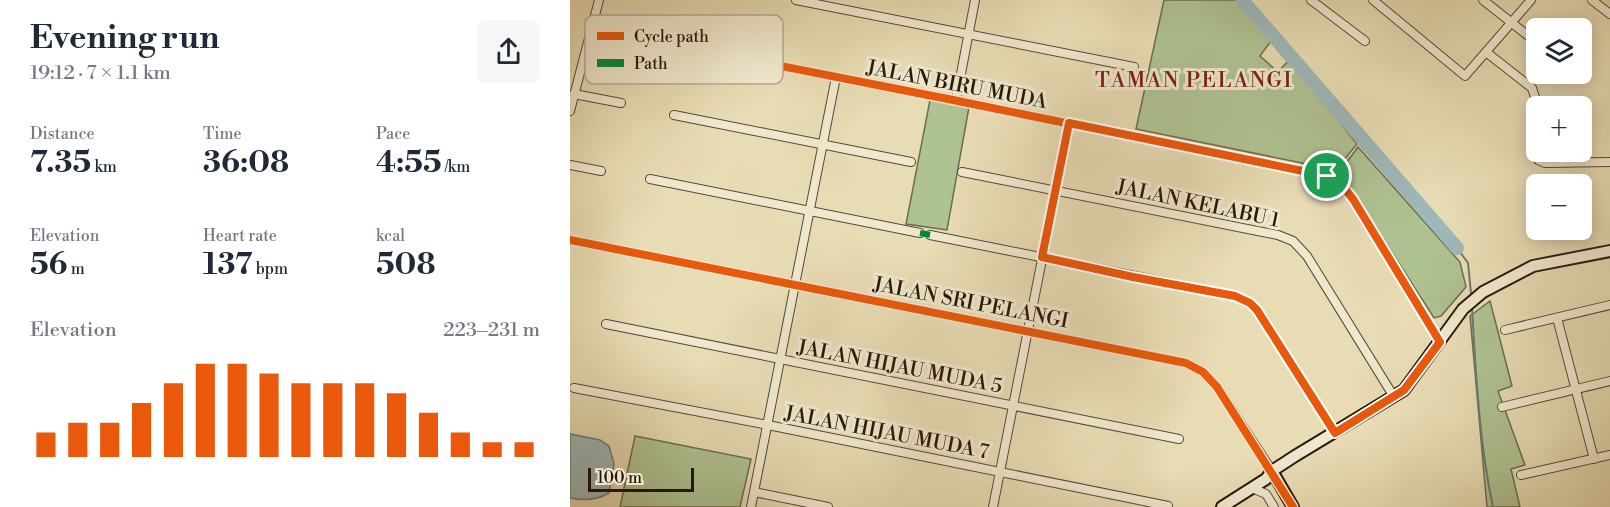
<!DOCTYPE html>
<meta charset="utf-8">
<style>
body{margin:0;font-family:"Libre Bodoni",serif;background:#f6f6f7;color:#1f2937;height:100vh;display:flex;flex-direction:column;font-size:22px;white-space:nowrap}
*{box-sizing:border-box;margin:0}
p{font-size:20px;color:#747a83}
.icon{flex:none;width:33px;height:33px;fill:none;stroke:currentColor;stroke-width:2;stroke-linecap:round;stroke-linejoin:round}
.map{position:relative;flex:1;overflow:hidden}
.details{display:flex;flex-direction:column;background:#fff;width:570px}
.details>*{flex:none}
.tools{position:absolute;left:956px;top:18px;display:grid;gap:12px}
.tools a{display:grid;place-items:center;width:66px;height:66px;border-radius:9px;background:#fff;box-shadow:0 3px 15px #0003;font-size:30px}
.scale{position:absolute;left:18px;bottom:15px;width:106px;box-sizing:border-box;padding-left:6px;border:3px solid #27180b;border-top:0;font-size:16px;line-height:21px;white-space:nowrap;color:#27180b;-webkit-text-stroke:4px #f0e8ce;paint-order:stroke}
.pin{position:absolute;display:grid;place-items:center;width:51px;height:51px;color:#fff;margin:-26px;border:3px solid #fff;border-radius:50%;box-shadow:0 2px 6px #0007}
.round{display:grid;place-items:center;flex:none;width:63px;height:63px;border-radius:9px;background:#f6f6f7}
.summary{display:flex;align-items:center;justify-content:space-between;height:102px;padding:0 30px}
h1{font-size:33px;font-weight:700;line-height:45px}
.stats{display:grid;grid-template-columns:repeat(3,1fr);gap:9px;height:102px;padding:6px 30px}
.stats div{display:grid;align-content:center}
.stats b{font-size:30px;font-weight:700}
.stats small{font-size:16px;font-weight:400}
.stats p{font-size:16px}
.chart{height:168px;padding:12px 30px}
.chart p{display:flex;justify-content:space-between}
.chart svg{width:100%;height:108px;margin-top:6px;stroke:#ea580c;stroke-width:6}
main{display:flex;flex:1;min-height:0}
.map>svg:first-child{display:block}
</style>
<main>
<section class="details">
<div class="summary"><div><h1>Evening run</h1><p>19:12 · 7 × 1.1 km</p></div><a class="round"><svg class="icon" aria-label="share" viewBox="0 0 24 24"><path d="M12 15V3M7 8l5-5 5 5M5 13v7h14v-7"/></svg></a></div>
<div class="stats">
<div><p>Distance</p><b>7.35<small> km</small></b></div>
<div><p>Time</p><b>36:08</b></div>
<div><p>Pace</p><b>4:55<small> /km</small></b></div>
</div>
<div class="stats">
<div><p>Elevation</p><b>56<small> m</small></b></div>
<div><p>Heart rate</p><b>137<small> bpm</small></b></div>
<div><p>kcal</p><b>508</b></div>
</div>
<div class="chart"><p><span>Elevation</span>223–231 m</p>
<svg viewBox="0 0 160 44" preserveAspectRatio="none"><path d="M5 44V34M15 44V30M25 44V30M35 44V22M45 44V14M55 44V6M65 44V6M75 44V10M85 44V14M95 44V14M105 44V14M115 44V18M125 44V26M135 44V34M145 44V38M155 44V38"/></svg>
</div>
</section>
<div class="map">
<svg width="1040" height="507" viewBox="0 0 1040 507">
<rect width="100%" height="100%" fill="#e8dcb4"/>
<filter id="stains"><feTurbulence type="fractalNoise" baseFrequency=".00333" numOctaves="4"/><feColorMatrix values="0 0 0 0 .2 0 0 0 0 .09 0 0 0 0 .02 0 0 0 .5 -.17"/></filter>
<radialGradient id="worn" r=".72"><stop offset=".6" stop-color="#630" stop-opacity="0"/><stop offset="1" stop-color="#630" stop-opacity=".3"/></radialGradient>
<g fill="#afc292" stroke="#6b6d4e" stroke-width="1.5">
<path d="M 594,0 L 666,0 L 701,41 L 690,56 L 708,72 L 720,59 L 787,144 L 766,170 L 566,129 Z"/>
<path d="M 360,100 L 399,107 L 377,230 L 336,224 Z"/>
<path d="M 788,147 L 890,262 L 896,287 L 871,316 L 864,318 L 770,171 Z"/>
<path d="M 920,301 L 942,386 L 928,391 L 955,465 L 941,469 L 950,507 L 917,507 L 900,316 Z"/>
<path d="M 65,436 L 181,459 L 170,507 L 50,507 Z"/>
</g>
<path fill="#9eb8b9" stroke="#6e7873" stroke-width="1.5" d="M 0,434 L 30,440 L 39,446 L 44,464 L 39,493 C 27,500 14,501 0,498 Z"/>
<g fill="none" stroke-linecap="round" stroke-linejoin="round">
<g stroke="#6e7873" stroke-width="2">
<path d="M 887,248 L 898,263 L 901,293"/>
<path d="M 902,308 C 906,374 909,442 923,507"/>
</g>
<path stroke="#9eb8b9" stroke-width="14" d="M 672,0 L 887,248"/>
<g stroke="#574935" stroke-width="10">
<g id="street">
<path d="M 226,0 L 564,67"/>
<path d="M 741,0 L 795,41"/>
<path d="M 803,0 L 895,76 L 961,0"/>
<path d="M 913,0 L 966,42"/>
<path d="M 1022,0 L 1040,14"/>
<path d="M 22,26 L 72,37"/>
<path d="M 130,50 L 383,100 L 757,176 L 775,189 L 783,199 L 870,342"/>
<path d="M 916,52 L 962,88 L 965,97 L 966,120"/>
<path d="M 1005,74 L 1008,76"/>
<path d="M 4,94 L 51,103"/>
<path d="M 386,100 L 405,0"/>
<path d="M 0,111 L 29,0"/>
<path d="M 104,115 L 341,162"/>
<path d="M 968,152 L 968,160 L 975,163 L 1040,162"/>
<path d="M 0,165 L 31,171"/>
<path d="M 392,172 L 708,235 L 723,241 L 737,256 L 824,397"/>
<path d="M 80,179 L 350,233"/>
<path d="M 360,235 L 665,296 L 679,303 L 687,310 L 765,433"/>
<path d="M 0,240 L 616,363 L 633,372 L 647,387 L 702,471"/>
<path d="M 987,318 L 1024,459"/>
<path d="M 36,324 L 609,439"/>
<path d="M 935,330 L 1040,305"/>
<path d="M 4,388 L 198,425 L 598,506"/>
<path d="M 932,407 L 1040,381"/>
<path d="M 951,475 L 1040,455"/>
<path d="M 682,488 L 696,494 L 704,507"/>
<path d="M 184,492 L 258,507"/>
<path d="M 181,507 L 266,77"/>
<path d="M 423,507 L 499,123"/>
</g>
</g>
<g stroke="#27180b" stroke-width="14">
<g id="secondary">
<path d="M 702,471 L 723,507"/>
<path d="M 652,507 L 696,479 L 702,471 L 725,456 L 834,390 L 893,309 L 913,292 L 963,266 L 1040,251"/>
</g>
</g>
<use href="#street" stroke="#f0e8ce" stroke-width="8"/>
<use href="#secondary" stroke="#f0e8ce" stroke-width="10"/>
<path stroke="#00873e" stroke-width="6" stroke-dasharray="12 6" stroke-linecap="butt" d="M 350,233 L 360,235"/>
<g stroke="#f0e8ce" stroke-width="11">
<g id="cycleway">
<path d="M 130,50 L 383,100 L 757,176 L 775,189 L 783,199 L 870,342"/>
<path d="M 0,240 L 616,363 L 633,372 L 647,387 L 723,507"/>
</g>
</g>
<use href="#cycleway" stroke="#e8590c" stroke-width="8"/>
</g>
<g fill="none" stroke-linecap="round" stroke-linejoin="round">
<g stroke="#fff" stroke-width="12">
<path id="route" d="M 499,123 L 757,176 L 775,189 L 783,199 L 870,342 L 834,390 L 765,433 L 687,310 L 680,303 L 665,296 L 563,277 L 472,257 Z"/>
</g>
<use href="#route" stroke="#ea580c" stroke-width="8"/>
</g>
<g text-anchor="middle" stroke-width="6" stroke-linejoin="round" paint-order="stroke">
<g font-size="20" fill="#27180b" stroke="#f0e8ce">
<text transform="translate(387 84) rotate(11)" y="7">JALAN BIRU MUDA</text>
<text transform="translate(628 203) rotate(12)" y="7">JALAN KELABU 1</text>
<text transform="translate(401 302) rotate(11)" y="7">JALAN SRI PELANGI</text>
<text transform="translate(330 366) rotate(11)" y="7">JALAN HIJAU MUDA 5</text>
<text transform="translate(317 432) rotate(11)" y="7">JALAN HIJAU MUDA 7</text>
</g>
<g font-size="21" letter-spacing="1.5" fill="#7a1f14" stroke="#f0e8ce">
<text x="624" y="87">TAMAN PELANGI</text>
</g>
</g>
<rect x="15" y="15" width="198" height="69" rx="9" fill="#f0e8ce" stroke="#b4aa94" stroke-width="1.5"/>
<rect x="27" y="32" width="27" height="8" fill="#e8590c"/>
<rect x="27" y="59" width="27" height="8" fill="#00873e"/>
<g font-size="16" fill="#27180b">
<text x="64" y="42">Cycle path</text>
<text x="64" y="69">Path</text>
</g>
<rect width="100%" height="100%" filter="url(#stains)"/>
<rect width="100%" height="100%" fill="url(#worn)"/>
</svg>
<div class="tools">
<a><svg class="icon" aria-label="layers" viewBox="0 0 24 24"><path d="M12 4l9 5-9 5-9-5zM3 14l9 5 9-5"/></svg></a>
<a>+</a>
<a>−</a>
</div>
<div class="scale">100 m</div>
<div class="pin" style="left:757px;top:176px;background:#1e9e55"><svg class="icon" aria-label="arrive" viewBox="0 0 24 24"><path d="M6 21V4h12l-3 4 3 4H6"/></svg></div>
</div>
</main>
